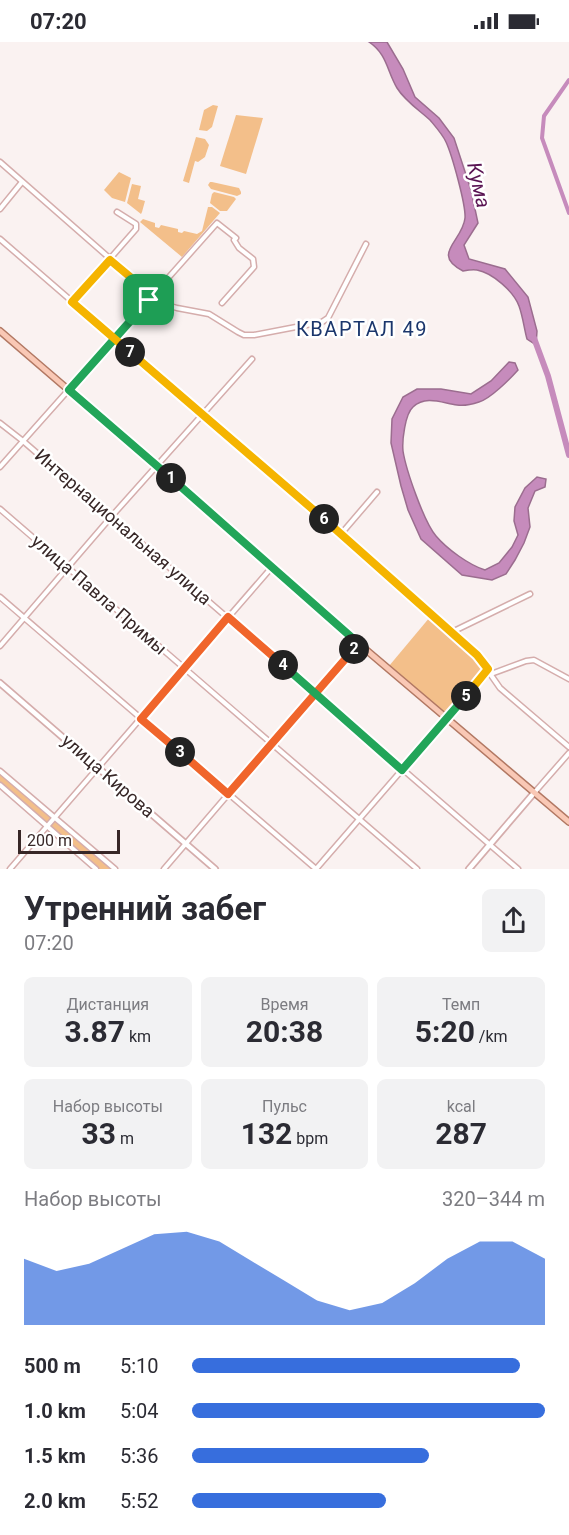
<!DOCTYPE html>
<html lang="ru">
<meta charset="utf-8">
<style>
body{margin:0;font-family:Roboto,sans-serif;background:#f2f2f3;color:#2b2b33;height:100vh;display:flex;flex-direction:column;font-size:22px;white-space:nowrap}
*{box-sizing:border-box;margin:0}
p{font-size:20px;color:#7c7c81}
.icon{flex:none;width:33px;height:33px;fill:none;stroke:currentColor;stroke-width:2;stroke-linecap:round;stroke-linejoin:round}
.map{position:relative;height:827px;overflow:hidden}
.side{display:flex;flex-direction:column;background:#fff;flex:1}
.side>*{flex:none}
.scale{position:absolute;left:18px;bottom:15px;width:102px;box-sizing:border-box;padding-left:6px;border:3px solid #372727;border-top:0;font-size:16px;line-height:21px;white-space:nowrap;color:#372727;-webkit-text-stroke:4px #fff;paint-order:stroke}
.pin{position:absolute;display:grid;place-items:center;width:51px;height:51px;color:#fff;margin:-26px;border-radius:12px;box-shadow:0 3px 9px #0006}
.km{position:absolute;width:30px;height:30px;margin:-15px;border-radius:50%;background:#222;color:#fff;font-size:16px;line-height:30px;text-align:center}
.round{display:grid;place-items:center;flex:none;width:63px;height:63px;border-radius:9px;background:#f2f2f3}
.head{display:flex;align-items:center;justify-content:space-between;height:102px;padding:0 24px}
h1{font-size:33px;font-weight:700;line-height:45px}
.metrics{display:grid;grid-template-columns:repeat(3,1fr);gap:9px;height:102px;padding:6px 24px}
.metrics div{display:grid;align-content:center;border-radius:9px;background:#f2f2f3;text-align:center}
.metrics b{font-size:30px;font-weight:700}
.metrics small{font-size:16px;font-weight:400}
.metrics p{font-size:16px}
.chart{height:168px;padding:12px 24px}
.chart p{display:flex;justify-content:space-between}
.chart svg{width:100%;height:108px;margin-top:6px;fill:#376edd;opacity:.7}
ul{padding:0 24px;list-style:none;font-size:20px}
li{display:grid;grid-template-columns:96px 72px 1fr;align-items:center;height:45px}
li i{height:15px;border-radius:8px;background:#376edd}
.status{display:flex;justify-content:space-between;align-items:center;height:42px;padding:0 30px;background:#fff;direction:ltr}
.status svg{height:16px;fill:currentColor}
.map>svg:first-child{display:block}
</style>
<div class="status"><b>07:20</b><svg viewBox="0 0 49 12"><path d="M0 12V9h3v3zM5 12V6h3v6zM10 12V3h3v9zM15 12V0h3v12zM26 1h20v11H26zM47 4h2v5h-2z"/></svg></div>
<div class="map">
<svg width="569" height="827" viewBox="0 0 569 827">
<rect width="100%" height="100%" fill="#faf2f1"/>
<g fill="#f3bf8a">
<path d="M 213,63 L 218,64 L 212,85 L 207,89 L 199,88 L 204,68 Z"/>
<path d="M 236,73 L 263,76 L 246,132 L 220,124 Z"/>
<path d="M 196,95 L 205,97 L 209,103 L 205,115 L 198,120 L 195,119 L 189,141 L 183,139 Z"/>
<path d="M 119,130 L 131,136 L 125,160 L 112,156 L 104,148 Z"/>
<path d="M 210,140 L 212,140 L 239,146 L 241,150 L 241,152 L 237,154 L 211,147 L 208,143 Z"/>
<path d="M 132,142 L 141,144 L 138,157 L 145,159 L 142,170 L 141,172 L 127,161 Z"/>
<path d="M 214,150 L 234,155 L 236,157 L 227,169 L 220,169 L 210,161 L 212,152 Z"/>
<path d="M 208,165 L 212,165 L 220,171 L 182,215 L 140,180 L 143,177 L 155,181 L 155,185 L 159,186 L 161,183 L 178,187 L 178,190 L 182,191 L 184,189 L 197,192 L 202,189 Z"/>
<path d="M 430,575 L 475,615 L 484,628 L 446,672 L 389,624 Z"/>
<path d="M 0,731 L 51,776 L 47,782 L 0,741 Z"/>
<path d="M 54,777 L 113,827 L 98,827 L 48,784 Z"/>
</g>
<g fill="#c68bbc" stroke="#9b6d8f" stroke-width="1.5">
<path d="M 369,0 L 387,0 L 403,27 L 415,55 L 439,76 L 454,96 L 471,148 L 478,181 L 464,203 L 469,217 L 505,227 L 528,255 L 537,289 L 536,303 L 527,297 C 524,286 523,275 519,264 C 514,250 493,231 477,228 C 473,227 468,228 463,229 C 430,212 463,199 465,176 C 466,163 452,113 446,100 C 443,93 435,84 430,78 C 419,68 405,59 397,46 C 387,29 387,12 369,0 Z"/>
<path d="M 509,320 L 515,321 L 518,328 C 510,337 490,357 479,360 C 473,362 463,364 457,363 C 442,361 426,353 413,365 C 405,372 402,399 403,409 C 406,428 424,480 436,494 C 447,507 469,523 485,528 L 499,521 L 512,505 L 518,493 L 514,479 L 515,465 L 525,446 L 537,435 L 546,437 L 545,445 L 535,449 L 528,466 L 530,485 L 524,501 L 515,518 L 506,532 L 492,538 L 462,533 L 421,497 L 408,468 L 401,444 L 391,401 L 392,377 L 403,355 L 417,347 L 441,347 L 471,352 L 491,339 Z"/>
</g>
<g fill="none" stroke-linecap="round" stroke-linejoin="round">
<path stroke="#c68bbc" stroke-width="4" d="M 569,38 L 544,74 L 542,96 L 569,171"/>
<path stroke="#c68bbc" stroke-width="6" d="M 534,296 L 548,334 L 569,413"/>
<g stroke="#d5adac" stroke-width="7">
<g id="minor">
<path d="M 0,120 L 147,249 L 149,258 L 177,266 L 209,272 L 238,290 L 244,293 L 254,293 L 322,280 L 328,276 L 366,202"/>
<path d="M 0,167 L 22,140"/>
<path d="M 0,197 L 366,514 L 477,613 L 500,646 L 569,705"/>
<path d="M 72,260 L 136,187 L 136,182 L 117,170"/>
<path d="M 0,381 L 23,399 C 188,541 352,685 518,827"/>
<path d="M 0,425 L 217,181 L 236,196 L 234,198 L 239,206 L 253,217 L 254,225 L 222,261"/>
<path d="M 0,467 L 417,827"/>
<path d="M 341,492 L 377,450"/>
<path d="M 0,555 L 316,827"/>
<path d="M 452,590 L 530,552"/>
<path d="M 0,604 L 111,475 L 252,317"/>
<path d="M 491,632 L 526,619 L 534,618 L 569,637"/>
<path d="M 0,729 L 115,827"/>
<path d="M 0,743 L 96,827"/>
<path d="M 534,751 L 569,711"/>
<path d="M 10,827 L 272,525"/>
<path d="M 164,827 L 358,601"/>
<path d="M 316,827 L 447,676 L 488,627"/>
</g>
</g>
<g stroke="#d5adac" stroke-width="8">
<g id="tertiary">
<path d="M 0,641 L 215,827"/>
<path d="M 469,827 L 534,751"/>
</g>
</g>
<g stroke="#b27863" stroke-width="8">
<path id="primary" d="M 0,289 L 157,424 L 358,601 L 569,780"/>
</g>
<use href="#minor" stroke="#fff" stroke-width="4"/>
<use href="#tertiary" stroke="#fff" stroke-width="4.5"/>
<use href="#primary" stroke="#f9c8b5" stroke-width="5"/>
</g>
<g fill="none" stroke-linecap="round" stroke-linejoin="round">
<g stroke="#fff" stroke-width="12">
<path id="split-1" d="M 149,258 L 69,348 L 171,436"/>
</g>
<g stroke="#fff" stroke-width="12">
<path id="split-2" d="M 171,436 L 358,601 L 354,607"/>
</g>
<g stroke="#fff" stroke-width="12">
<path id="split-3" d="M 180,710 L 228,752 L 354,607"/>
</g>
<g stroke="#fff" stroke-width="12">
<path id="split-4" d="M 180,710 L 141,677 L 228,575 L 283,623"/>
</g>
<g stroke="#fff" stroke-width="12">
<path id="split-5" d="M 283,623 L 402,728 L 466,654"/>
</g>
<g stroke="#fff" stroke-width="12">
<path id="split-6" d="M 324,477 L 477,613 L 488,627 L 466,654"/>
</g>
<g stroke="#fff" stroke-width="12">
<path id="split-7" d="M 130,310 L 324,477"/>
</g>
<g stroke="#fff" stroke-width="12">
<path id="split-8" d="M 130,310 L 72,260 L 110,218 L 147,249 L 149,258"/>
</g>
<use href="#split-1" stroke="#22a559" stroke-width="8"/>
<use href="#split-2" stroke="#22a559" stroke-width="8"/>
<use href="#split-3" stroke="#f0652b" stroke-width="8"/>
<use href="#split-4" stroke="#f0652b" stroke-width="8"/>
<use href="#split-5" stroke="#22a559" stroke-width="8"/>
<use href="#split-6" stroke="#f5b400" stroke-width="8"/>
<use href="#split-7" stroke="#f5b400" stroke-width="8"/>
<use href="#split-8" stroke="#f5b400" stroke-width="8"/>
</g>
<g text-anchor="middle" stroke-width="5" stroke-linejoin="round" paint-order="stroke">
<g font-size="18" fill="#372727" stroke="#fff">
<text transform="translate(123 485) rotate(41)" y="6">Интернациональная улица</text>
<text transform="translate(99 553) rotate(41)" y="6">улица Павла Примы</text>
<text transform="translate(108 734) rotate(41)" y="6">улица Кирова</text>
</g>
<g font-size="20" font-style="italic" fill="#591352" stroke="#fff">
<text transform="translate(479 143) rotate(77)" y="7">Кума</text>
</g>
<g font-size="20" letter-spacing="1.5" fill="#1b366c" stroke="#fff">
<text x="362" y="294">КВАРТАЛ 49</text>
</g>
</g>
</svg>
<div class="scale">200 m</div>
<div class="pin" style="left:149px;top:258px;background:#1e9e55"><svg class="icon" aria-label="arrive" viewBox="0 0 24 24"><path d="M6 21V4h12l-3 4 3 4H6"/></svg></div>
<b class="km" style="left:171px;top:436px">1</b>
<b class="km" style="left:354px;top:607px">2</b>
<b class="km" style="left:180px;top:710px">3</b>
<b class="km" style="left:283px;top:623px">4</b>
<b class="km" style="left:466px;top:654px">5</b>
<b class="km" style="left:324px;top:477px">6</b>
<b class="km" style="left:130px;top:310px">7</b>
</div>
<section class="side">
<div class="head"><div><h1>Утренний забег</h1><p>07:20</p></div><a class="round"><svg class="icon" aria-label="share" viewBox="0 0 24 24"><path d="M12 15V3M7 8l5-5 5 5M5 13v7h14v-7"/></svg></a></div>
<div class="metrics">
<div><p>Дистанция</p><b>3.87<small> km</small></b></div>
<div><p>Время</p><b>20:38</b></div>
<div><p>Темп</p><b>5:20<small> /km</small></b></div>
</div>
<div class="metrics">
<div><p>Набор высоты</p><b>33<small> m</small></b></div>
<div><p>Пульс</p><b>132<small> bpm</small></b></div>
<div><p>kcal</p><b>287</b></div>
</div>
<div class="chart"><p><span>Набор высоты</span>320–344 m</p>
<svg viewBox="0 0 160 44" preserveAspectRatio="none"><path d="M0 44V17L10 22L20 19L30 13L40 7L50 6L60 10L70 18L80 26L90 34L100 38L110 35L120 27L130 17L140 10L150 10L160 17V44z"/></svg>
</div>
<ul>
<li><b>500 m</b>5:10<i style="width:93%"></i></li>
<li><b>1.0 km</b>5:04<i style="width:100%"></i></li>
<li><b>1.5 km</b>5:36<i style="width:67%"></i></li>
<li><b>2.0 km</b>5:52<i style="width:55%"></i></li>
</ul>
</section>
